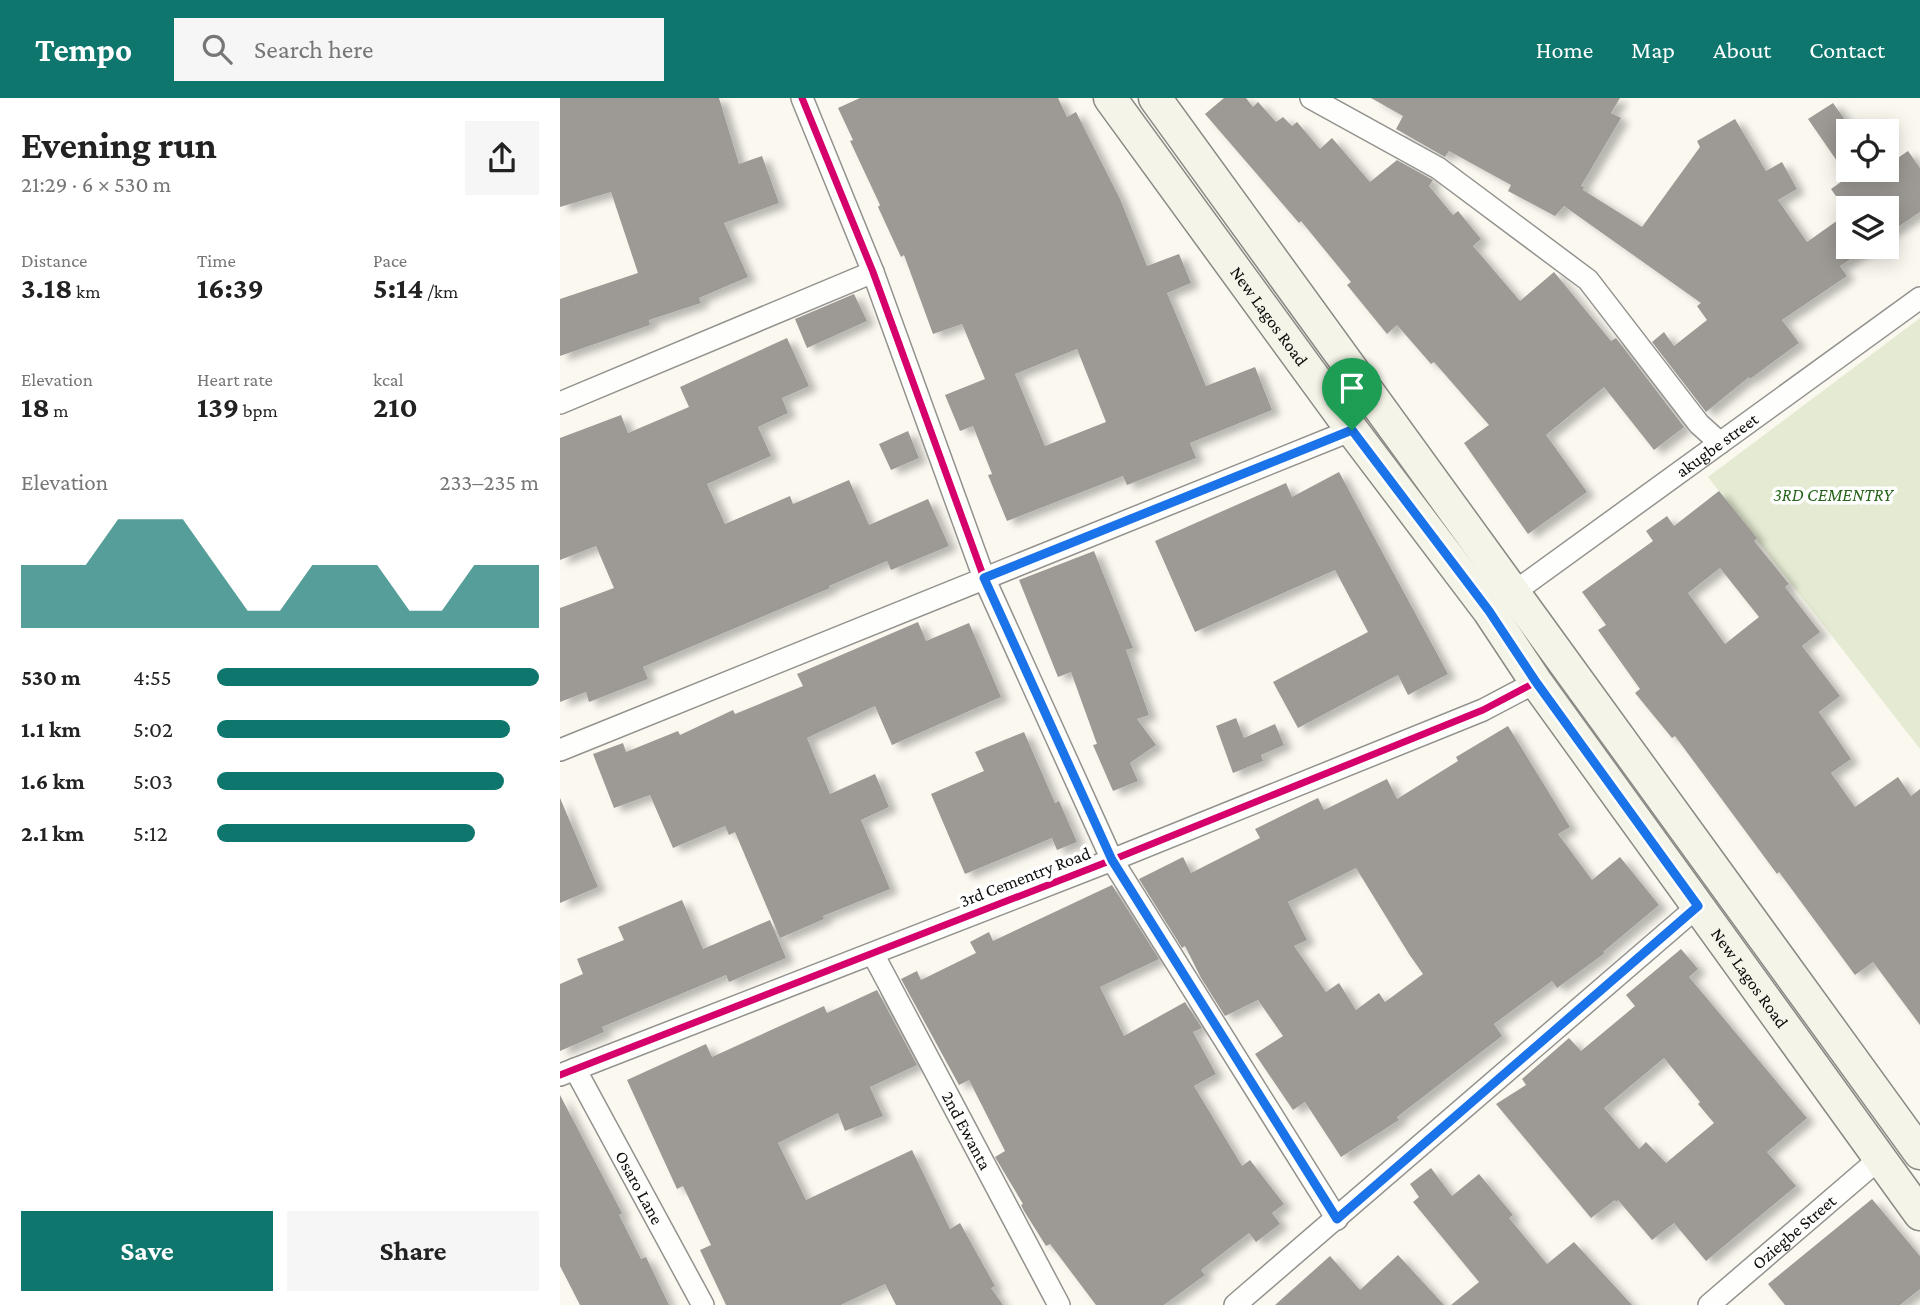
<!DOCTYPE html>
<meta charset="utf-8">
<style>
body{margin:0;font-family:"Crimson Pro",serif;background:#f6f6f6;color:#222;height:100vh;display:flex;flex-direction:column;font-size:26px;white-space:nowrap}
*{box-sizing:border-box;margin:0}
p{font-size:23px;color:#767676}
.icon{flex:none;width:38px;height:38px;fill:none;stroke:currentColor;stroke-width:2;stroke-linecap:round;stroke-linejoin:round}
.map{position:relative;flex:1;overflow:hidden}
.sheet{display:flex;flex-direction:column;background:#fff;width:560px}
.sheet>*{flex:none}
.fabs{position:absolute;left:1276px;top:21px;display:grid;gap:14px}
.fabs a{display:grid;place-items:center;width:63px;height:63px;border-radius:0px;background:#fff;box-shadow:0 4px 18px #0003;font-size:35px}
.pin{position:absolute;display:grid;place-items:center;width:60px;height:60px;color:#fff;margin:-72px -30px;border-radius:50% 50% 50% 0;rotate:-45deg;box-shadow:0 0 7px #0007}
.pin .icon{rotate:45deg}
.round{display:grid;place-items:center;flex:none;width:74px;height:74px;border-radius:0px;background:#f6f6f6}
.overview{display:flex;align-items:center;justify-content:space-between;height:119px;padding:0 21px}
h1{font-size:38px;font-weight:700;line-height:52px}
.metrics{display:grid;grid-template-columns:repeat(3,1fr);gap:10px;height:119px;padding:7px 21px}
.metrics div{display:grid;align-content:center}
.metrics b{font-size:30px;font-weight:700}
.metrics small{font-size:19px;font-weight:400}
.metrics p{font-size:19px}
.chart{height:196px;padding:14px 21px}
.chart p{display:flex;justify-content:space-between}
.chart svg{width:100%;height:126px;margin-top:7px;fill:#0f766e;opacity:.7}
.cta{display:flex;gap:14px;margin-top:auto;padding:14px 21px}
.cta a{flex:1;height:80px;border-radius:0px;background:#0f766e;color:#fff;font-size:28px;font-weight:700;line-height:80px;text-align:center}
.cta a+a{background:#f6f6f6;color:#222}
ul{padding:0 21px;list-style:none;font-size:23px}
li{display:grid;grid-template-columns:112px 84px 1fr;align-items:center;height:52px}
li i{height:18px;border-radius:9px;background:#0f766e}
header{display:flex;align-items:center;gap:42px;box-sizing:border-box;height:98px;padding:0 35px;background:#0f766e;color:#fff}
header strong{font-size:33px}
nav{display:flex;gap:38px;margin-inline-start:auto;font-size:24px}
.search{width:490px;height:63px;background:#f6f6f6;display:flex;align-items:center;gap:18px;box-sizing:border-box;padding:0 24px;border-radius:0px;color:#767676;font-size:26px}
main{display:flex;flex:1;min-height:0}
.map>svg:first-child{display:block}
</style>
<header>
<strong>Tempo</strong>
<div class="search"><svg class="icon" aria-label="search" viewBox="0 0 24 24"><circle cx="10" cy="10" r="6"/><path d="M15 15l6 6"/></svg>Search here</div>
<nav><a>Home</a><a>Map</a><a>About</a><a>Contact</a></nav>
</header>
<main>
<section class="sheet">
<div class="overview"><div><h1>Evening run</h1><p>21:29 · 6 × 530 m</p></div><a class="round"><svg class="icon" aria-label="share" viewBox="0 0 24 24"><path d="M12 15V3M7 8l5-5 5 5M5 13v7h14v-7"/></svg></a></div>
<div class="metrics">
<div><p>Distance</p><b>3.18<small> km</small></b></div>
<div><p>Time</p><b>16:39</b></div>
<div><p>Pace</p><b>5:14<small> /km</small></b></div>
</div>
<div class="metrics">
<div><p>Elevation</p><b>18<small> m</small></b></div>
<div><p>Heart rate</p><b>139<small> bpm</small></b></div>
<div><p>kcal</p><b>210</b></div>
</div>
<div class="chart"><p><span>Elevation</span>233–235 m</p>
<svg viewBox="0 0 160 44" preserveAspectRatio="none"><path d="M0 44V22L10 22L20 22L30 6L40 6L50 6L60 22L70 38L80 38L90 22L100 22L110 22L120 38L130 38L140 22L150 22L160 22V44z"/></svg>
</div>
<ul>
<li><b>530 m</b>4:55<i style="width:100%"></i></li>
<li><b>1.1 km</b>5:02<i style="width:91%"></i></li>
<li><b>1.6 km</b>5:03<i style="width:89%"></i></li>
<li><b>2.1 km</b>5:12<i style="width:80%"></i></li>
</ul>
<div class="cta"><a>Save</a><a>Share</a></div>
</section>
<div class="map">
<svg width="1360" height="1207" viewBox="0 0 1360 1207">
<defs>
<filter id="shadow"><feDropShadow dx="8" dy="4.5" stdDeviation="3.5" flood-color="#0004"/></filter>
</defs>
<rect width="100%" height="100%" fill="#faf8ef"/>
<path fill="#e5ebd3" d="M 1360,220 L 1360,651 L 1148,379 Z"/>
<g fill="#9d9a95" fill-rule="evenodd" filter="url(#shadow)">
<path d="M 0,0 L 159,0 L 179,66 L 202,58 L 219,105 L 164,125 L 188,179 L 139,200 L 141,205 L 89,222 L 90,227 L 0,258 L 0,201 L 78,175 L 51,94 L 0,109 Z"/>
<path d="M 300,0 L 498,0 L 507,19 L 516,14 L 560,101 L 587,168 L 619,156 L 631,185 L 607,195 L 646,288 L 695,269 L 712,312 L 630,345 L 636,360 L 567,387 L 563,378 L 447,423 L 428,377 L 432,376 L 413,328 L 400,333 L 385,297 L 425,281 L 402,226 L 373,236 L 344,157 L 341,159 L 318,109 L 320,107 L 290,43 L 293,42 L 278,10 ZM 517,251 L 546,324 L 485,348 L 455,276 Z"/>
<path d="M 664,0 L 686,0 L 693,9 L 698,4 L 716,24 L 723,19 L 732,28 L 737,24 L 760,51 L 772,40 L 810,84 L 837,62 L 871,81 L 873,82 L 869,88 L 893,117 L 898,113 L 921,141 L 913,148 L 960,203 L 994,174 L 1051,243 L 1056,240 L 1124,329 L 1094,352 L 1044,289 L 986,337 L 1027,394 L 968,436 L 904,345 L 929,327 L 874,264 L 871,266 L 837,227 L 827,236 L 787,187 L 791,184 L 741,123 L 739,125 L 645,16 Z"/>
<path d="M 811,0 L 1060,0 L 1051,15 L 1061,20 L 1021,88 L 1024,89 L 1023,92 L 1082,129 L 1140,49 L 1137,43 L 1175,21 L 1206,73 L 1222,64 L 1237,91 L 1218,102 L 1247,144 L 1288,115 L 1271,91 L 1288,79 L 1248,21 L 1273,5 L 1293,33 L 1288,33 L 1288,72 L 1326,72 L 1326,68 L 1348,53 L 1360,70 L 1360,114 L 1326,137 L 1326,110 L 1288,110 L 1288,149 L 1309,149 L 1280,168 L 1287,178 L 1222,222 L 1239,245 L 1190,281 L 1189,279 L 1146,314 L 1092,244 L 1104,234 L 1114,248 L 1147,222 L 1137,208 L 1141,205 L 1004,108 L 995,118 L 948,93 L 951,87 L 889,53 L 885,59 L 836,31 L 843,18 Z"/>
<path d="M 294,196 L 307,223 L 247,250 L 235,221 Z"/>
<path d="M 227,240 L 249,288 L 222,300 L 228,315 L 198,329 L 211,358 L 147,386 L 165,426 L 230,398 L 233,406 L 289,382 L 309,427 L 368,401 L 389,448 L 331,472 L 327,463 L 269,488 L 270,490 L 83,569 L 88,581 L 29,604 L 26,594 L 0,604 L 0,510 L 54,490 L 36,448 L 0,462 L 0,340 L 61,317 L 68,335 L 129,309 L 120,289 Z"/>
<path d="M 348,333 L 359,360 L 331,372 L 319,346 Z"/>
<path d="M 779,374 L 888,576 L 848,597 L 838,577 L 738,630 L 713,584 L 808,534 L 775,472 L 635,534 L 595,443 L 726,385 L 732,399 Z"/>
<path d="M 1159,393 L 1197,440 L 1194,443 L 1229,486 L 1225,489 L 1260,534 L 1242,548 L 1280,598 L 1259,614 L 1291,661 L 1271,675 L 1295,709 L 1338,679 L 1351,698 L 1360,691 L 1360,927 L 1313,864 L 1295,877 L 1219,774 L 1217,776 L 1115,638 L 1112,640 L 1075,595 L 1080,591 L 1038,532 L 1046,527 L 1022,494 L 1093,443 L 1086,433 L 1107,418 L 1114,428 ZM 1160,470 L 1199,519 L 1165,546 L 1128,495 Z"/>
<path d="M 534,453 L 573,550 L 566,552 L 589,617 L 577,621 L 596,647 L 570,665 L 578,683 L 553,693 L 533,647 L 537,646 L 511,574 L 498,579 L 459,482 Z"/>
<path d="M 358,524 L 366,543 L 409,525 L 441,599 L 332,647 L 315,608 L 247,640 L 270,696 L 315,676 L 329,709 L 301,722 L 330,791 L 263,818 L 264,821 L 220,840 L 175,734 L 169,737 L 165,728 L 113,750 L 90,697 L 54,710 L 33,656 L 63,645 L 66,654 L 118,633 L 120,637 L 173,612 L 175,616 L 243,588 L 237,576 Z"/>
<path d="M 676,620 L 684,640 L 715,626 L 724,647 L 701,657 L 703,663 L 673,675 L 656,628 Z"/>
<path d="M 948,628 L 1010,729 L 998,736 L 1032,782 L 1060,759 L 1099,807 L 1043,854 L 1045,855 L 997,890 L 992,883 L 934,926 L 942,938 L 837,1019 L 839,1022 L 781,1059 L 745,1004 L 733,1012 L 695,956 L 723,938 L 698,902 L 665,918 L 641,880 L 625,848 L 622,850 L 579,781 L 623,759 L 631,775 L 700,740 L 695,731 L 758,700 L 764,712 L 827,681 L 837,701 L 898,663 L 896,659 ZM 796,770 L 849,856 L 863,876 L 825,904 L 819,895 L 796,912 L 779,885 L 766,894 L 734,848 L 747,842 L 728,804 Z"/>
<path d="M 464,634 L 495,705 L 499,703 L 517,744 L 497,752 L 492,740 L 405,776 L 371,696 L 424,673 L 415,654 Z"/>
<path d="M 0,700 L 38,789 L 0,805 Z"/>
<path d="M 552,787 L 599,861 L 540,889 L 564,938 L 625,904 L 642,930 L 633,934 L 656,976 L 634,988 L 682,1068 L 690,1062 L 724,1106 L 712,1115 L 720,1126 L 696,1144 L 689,1135 L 641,1172 L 645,1177 L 604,1207 L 536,1207 L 490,1146 L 486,1148 L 464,1113 L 461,1107 L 463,1106 L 435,1059 L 445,1053 L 409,982 L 399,987 L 341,881 L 357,873 L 361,882 L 416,855 L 410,844 L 429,834 L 433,843 Z"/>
<path d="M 122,802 L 143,851 L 210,822 L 226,860 L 169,884 L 166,877 L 42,929 L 44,934 L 0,953 L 0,886 L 23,876 L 17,861 L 64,842 L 58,829 Z"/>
<path d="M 1121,851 L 1138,871 L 1129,879 L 1247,1020 L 1207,1054 L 1236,1088 L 1146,1163 L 1114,1125 L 1092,1142 L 1058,1102 L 1056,1104 L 1055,1102 L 1031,1120 L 936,1006 L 966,987 L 962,981 L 1009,940 L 1021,953 L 1075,908 L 1066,897 ZM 1104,960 L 1140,1004 L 1138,1006 L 1154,1025 L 1106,1065 L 1086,1044 L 1079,1051 L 1044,1010 Z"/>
<path d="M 317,892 L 357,967 L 310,989 L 323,1018 L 285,1033 L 278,1015 L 218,1045 L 246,1102 L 352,1052 L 390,1131 L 400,1125 L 435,1188 L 431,1190 L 443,1207 L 336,1207 L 325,1186 L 281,1207 L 166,1207 L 140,1152 L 151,1147 L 123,1088 L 117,1091 L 67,982 L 146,946 L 152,959 L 264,908 L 267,915 Z"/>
<path d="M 0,997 L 62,1115 L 59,1117 L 81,1161 L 86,1159 L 109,1207 L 20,1207 L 0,1168 Z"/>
<path d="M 871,1070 L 892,1098 L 919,1076 L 953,1117 L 949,1120 L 987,1166 L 1014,1144 L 1072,1207 L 891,1207 L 919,1184 L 853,1104 L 859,1099 L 850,1086 Z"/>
<path d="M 1312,1101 L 1360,1158 L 1360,1191 L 1340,1207 L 1225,1207 L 1208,1186 Z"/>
<path d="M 838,1157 L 884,1207 L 715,1207 L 770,1158 L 800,1192 Z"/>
</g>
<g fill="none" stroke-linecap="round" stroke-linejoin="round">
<g stroke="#93928e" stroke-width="24">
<g id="street">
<path d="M 242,0 L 313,174 L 424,480 L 552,762 L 777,1121"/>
<path d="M 751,0 L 878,70 L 1028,182 L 1139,326 L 1160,345"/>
<path d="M 0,305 L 313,174"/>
<path id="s1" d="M 953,495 L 1360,200"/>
<path d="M 0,652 L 792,332"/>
<path id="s2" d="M 313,856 L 499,1207"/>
<path id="s3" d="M 15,971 L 143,1207"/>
<path d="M 0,977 L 552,762 L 923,612 L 976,584"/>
<path d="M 675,1207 L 1137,809"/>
<path id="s4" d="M 1149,1207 L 1319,1061"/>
</g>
</g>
<g stroke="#8a8985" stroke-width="35">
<g id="secondary">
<path id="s5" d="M 550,0 L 792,332 L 929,513 L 976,584 L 1360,1116"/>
<path d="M 595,0 L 1360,1055"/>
</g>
</g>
<use href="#street" stroke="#fefefd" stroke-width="21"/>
<use href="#secondary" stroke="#f4f4e8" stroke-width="32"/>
<g stroke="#fff" stroke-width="11">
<g id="cycleway">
<path d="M 242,0 L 313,174 L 424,480 L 552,762 L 777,1121"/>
<path d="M 0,977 L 552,762 L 923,612 L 976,584"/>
</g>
</g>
<use href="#cycleway" stroke="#d6006c" stroke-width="7"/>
</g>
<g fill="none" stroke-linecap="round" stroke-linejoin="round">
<g stroke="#fff" stroke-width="14">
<path id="route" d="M 792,332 L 929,513 L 976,584 L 1138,808 L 777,1121 L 552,762 L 424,480 Z"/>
</g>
<use href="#route" stroke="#1a73e8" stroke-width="9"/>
</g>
<g text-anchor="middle" stroke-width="7" stroke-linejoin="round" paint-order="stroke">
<g font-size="18" fill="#0c0c0c" stroke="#fff">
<text dy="6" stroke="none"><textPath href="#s5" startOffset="270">New Lagos Road</textPath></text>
<text dy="6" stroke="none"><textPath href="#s1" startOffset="252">akugbe street</textPath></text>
<text transform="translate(465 779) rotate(-21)" y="6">3rd Cementry Road</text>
<text dy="6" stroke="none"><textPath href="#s5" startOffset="1088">New Lagos Road</textPath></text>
<text dy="6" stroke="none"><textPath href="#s2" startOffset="200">2nd Ewanta</textPath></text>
<text dy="6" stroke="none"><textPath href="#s3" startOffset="135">Osaro Lane</textPath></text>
<text dy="6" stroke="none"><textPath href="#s4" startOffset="112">Oziegbe Street</textPath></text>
</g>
<g font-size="18" font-style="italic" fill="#26651a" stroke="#fff">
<text x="1273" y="403">3RD CEMENTRY</text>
</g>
</g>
</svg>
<div class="fabs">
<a><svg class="icon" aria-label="locate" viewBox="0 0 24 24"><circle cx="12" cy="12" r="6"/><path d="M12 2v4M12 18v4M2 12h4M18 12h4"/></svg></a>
<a><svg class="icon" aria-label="layers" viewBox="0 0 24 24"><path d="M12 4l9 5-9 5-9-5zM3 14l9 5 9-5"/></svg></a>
</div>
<div class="pin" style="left:792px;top:332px;background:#1e9e55"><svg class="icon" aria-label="arrive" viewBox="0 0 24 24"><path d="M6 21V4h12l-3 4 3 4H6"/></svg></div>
</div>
</main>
